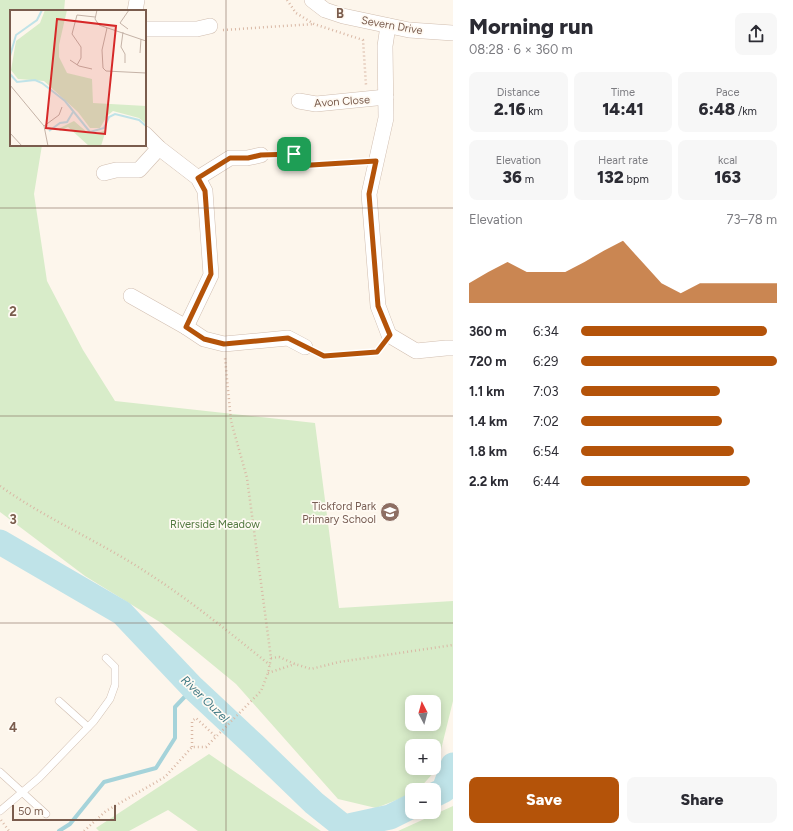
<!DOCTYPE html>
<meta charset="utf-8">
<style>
body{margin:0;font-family:Figtree,sans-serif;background:#f7f7f7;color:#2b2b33;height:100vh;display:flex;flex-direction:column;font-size:15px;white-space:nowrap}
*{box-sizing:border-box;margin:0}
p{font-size:13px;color:#7c7c81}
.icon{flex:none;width:22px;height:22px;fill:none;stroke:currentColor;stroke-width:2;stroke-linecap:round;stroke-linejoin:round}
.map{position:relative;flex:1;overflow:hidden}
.drawer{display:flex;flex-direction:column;background:#fff;width:340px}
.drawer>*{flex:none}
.needle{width:26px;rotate:354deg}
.controls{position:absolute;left:405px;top:695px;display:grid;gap:8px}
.controls a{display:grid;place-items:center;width:36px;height:36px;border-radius:8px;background:#fff;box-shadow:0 2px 10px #0003;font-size:20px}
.scale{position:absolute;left:12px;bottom:10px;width:104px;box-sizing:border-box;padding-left:4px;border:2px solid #7a5c4d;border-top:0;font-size:11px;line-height:14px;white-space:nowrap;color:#7a5c4d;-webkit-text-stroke:3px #fffaf3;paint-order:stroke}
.pin{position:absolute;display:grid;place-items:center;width:34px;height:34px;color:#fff;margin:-17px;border-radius:8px;box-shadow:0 2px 6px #0006}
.round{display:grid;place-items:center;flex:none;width:42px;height:42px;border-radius:8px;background:#f7f7f7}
.overview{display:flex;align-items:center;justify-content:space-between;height:68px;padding:0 16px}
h1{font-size:22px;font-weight:800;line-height:30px}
.metrics{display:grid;grid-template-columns:repeat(3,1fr);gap:6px;height:68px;padding:4px 16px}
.metrics div{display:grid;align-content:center;border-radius:8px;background:#f7f7f7;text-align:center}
.metrics b{font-size:17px;font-weight:800}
.metrics small{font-size:11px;font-weight:400}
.metrics p{font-size:11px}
.chart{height:112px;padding:8px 16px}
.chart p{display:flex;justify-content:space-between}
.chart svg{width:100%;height:72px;margin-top:4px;fill:#b45309;opacity:.7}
.primary-button{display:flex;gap:8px;margin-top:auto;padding:8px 16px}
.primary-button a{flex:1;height:46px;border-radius:8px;background:#b45309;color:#fff;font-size:16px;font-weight:800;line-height:46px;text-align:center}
.primary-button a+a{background:#f7f7f7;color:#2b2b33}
ul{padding:0 16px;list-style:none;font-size:13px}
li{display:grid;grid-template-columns:64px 48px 1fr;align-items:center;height:30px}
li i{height:10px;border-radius:5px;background:#b45309}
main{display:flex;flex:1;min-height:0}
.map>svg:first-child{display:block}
</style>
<main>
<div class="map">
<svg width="453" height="831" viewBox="0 0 453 831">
<rect width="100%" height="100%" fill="#fdf6ec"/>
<g fill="#d8ecc9" fill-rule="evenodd">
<path d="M 0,0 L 65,0 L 64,11 L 11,11 L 11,145 L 42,145 L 34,194 L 47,281 L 83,350 L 115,401 L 315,423 L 339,608 L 453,601 L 453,701 L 436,770 L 418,790 L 412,790 L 412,794 L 376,808 L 338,799 L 236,684 L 163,624 L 85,576 L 0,512 ZM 412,702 L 434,702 L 434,724 L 412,724 ZM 412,746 L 434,746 L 434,768 L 412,768 Z"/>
<path d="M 209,754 L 321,831 L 198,831 L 168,810 L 129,831 L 99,831 L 96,828 Z"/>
<path d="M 453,806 L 453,831 L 398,831 Z"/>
</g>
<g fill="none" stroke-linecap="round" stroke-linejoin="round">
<path stroke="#a5d3da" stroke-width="4" d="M 59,831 L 70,824 L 104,782 L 156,768 L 175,738 L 175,707 L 193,688"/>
<g stroke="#bfe3e8" stroke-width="25">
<path d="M 0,542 L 122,613 L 193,688 L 254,745 L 314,803 L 344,827 L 390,817 L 412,806"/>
<path d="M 434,795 L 444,790 L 453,765"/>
</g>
<g stroke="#d1beb0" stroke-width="8">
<g id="service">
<path d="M 59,701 L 88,727"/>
<path d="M 0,772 L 46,814"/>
<path d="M 0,811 L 39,778 L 94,721 L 110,699 L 115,685 L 115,667 L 106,658"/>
</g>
</g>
<g stroke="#d1beb0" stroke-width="16">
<g id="minor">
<path d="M 312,0 L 325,10 L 343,16 L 409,30 L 453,33"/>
<path d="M 135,11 L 137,0"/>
<path d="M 388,26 L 385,46 L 386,118 L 369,194 L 378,306 L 389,335 L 416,351 L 446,348 L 453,348"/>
<path d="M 145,29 L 197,29 L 210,26"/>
<path d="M 299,101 L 316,104 L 386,97"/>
<path d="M 145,134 L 159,148 L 198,178 L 205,191 L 211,275 L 186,327"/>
<path d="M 104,173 L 116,170 L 139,170 L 159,148"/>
<path d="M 198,178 L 230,158 L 247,158 L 261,155"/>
<path d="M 131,296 L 186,327 L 204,339 L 224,344 L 288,338 L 305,347"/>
</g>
</g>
<g stroke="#d9b8a5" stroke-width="2.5" stroke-dasharray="1 3" stroke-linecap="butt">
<path d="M 287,0 L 296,13 L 314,24 L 363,40 L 366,85"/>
<path d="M 223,30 L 314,24"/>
<path d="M 274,155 L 294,154 L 295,166 L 363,162"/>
<path d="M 317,353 L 324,356 L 377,352 L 382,345"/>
<path d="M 0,486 C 46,519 99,541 146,572 C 190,600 230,633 270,665"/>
<path d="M 271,658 L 279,657 L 295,664 L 311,669 L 339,662 L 453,645"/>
<path d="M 268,673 L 295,664"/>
<path d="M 192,747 L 192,721 L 196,718 L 216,737"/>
<path d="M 1,820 L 9,831"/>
<path d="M 84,831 L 106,811 L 165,777 L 192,747 L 206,747 L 261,691 L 268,673 L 271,658 L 247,478 L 231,421 L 225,358"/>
</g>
<use href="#service" stroke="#fff" stroke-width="7"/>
<use href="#minor" stroke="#fff" stroke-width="15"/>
</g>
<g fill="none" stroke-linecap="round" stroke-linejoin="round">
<g stroke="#fff" stroke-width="8">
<path id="route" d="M 294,154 L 295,166 L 376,161 L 369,194 L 378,306 L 390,335 L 377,352 L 324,356 L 288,338 L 224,344 L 204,339 L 186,327 L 211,274 L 205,191 L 198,178 L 230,158 L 248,158 L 261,155 Z"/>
</g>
<use href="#route" stroke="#b45309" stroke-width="5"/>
</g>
<path fill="none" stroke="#7a5c4d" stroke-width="1" stroke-opacity="0.55" d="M 226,0 L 226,831M 0,208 L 453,208M 0,416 L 453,416M 0,623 L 453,623"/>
<defs>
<g id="school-disc" transform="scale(1)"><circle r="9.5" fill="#8d6e63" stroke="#fffaf3"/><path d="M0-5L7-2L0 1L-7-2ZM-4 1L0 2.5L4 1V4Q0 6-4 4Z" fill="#fff"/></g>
</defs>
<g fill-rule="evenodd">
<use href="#school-disc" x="390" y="512"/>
</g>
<g text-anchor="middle" stroke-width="3.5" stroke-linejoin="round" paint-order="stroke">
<g font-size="11" fill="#7a5c4d" stroke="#fffaf3">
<text transform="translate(392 25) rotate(10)" y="4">Severn Drive</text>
<text transform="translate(342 101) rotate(-4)" y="4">Avon Close</text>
</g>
<g font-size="11" fill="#785e54" stroke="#fffaf3" text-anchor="end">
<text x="376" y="510">Tickford Park<tspan x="376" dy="13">Primary School</tspan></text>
</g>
<g font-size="11" fill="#537a41" stroke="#fffaf3">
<text x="215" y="528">Riverside Meadow</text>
</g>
<g font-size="12" font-style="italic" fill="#437c86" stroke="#fffaf3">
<text transform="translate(205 699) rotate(44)" y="4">River Ouzel</text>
</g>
</g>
<g transform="translate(10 10)">
<rect width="136" height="136" fill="#fdf6ec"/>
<path d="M 35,0 L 57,0 L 49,35 L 49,47 L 57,63 L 82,69 L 83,93 L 136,96 L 136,114 L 129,108 L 103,101 L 97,106 L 90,118 L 80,118 L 68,102 L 34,71 L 8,69 L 1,60 L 6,31 L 30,13 ZM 64,111 L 78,123 L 85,124 L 96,120 L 91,136 L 79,136 L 58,117 L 50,121 L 48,119 Z" fill="#d8ecc9"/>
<path fill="none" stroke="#bfe3e8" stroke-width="2" d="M 0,46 L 6,25 L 27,10 L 32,0M 0,64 L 7,72 L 25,70 L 32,73 L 55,91 L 80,122 L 94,118 L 99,107 L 105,104 L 129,110 L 136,116M 39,121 L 50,113 L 57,112 L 63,102"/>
<path fill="none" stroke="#c5b3a7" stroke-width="1" d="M 87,0 L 85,9 L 89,15 L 136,31M 97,18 L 92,40 L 93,58 L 96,61 L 136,63M 118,19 L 110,13 L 119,0M 113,22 L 111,37 L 115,44 L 115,53M 130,43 L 131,29M 60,50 L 69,56 L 82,59M 67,55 L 71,48 L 71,37 L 62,24 L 67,5 L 85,7M 0,75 L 34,116 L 38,136M 34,116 L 49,105 L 52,97M 0,123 L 12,136"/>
<path fill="#d62828" fill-opacity="0.15" stroke="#d62828" stroke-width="2" d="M 47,9 L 106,16 L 95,124 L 36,118 Z"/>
<rect width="136" height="136" fill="none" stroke="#7a5c4d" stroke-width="2"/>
</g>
<g font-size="13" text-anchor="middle" font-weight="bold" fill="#7a5c4d" stroke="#fffaf3" stroke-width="3.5" stroke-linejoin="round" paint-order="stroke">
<text x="340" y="18">B</text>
<text x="13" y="316">2</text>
<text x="13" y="524">3</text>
<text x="13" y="732">4</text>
</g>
</svg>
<div class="controls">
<a><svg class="needle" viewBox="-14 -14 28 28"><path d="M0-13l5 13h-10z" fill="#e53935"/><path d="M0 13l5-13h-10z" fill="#7c7c81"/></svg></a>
<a>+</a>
<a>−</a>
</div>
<div class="scale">50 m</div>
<div class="pin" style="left:294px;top:154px;background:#1e9e55"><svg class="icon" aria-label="arrive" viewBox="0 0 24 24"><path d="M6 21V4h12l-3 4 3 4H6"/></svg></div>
</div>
<section class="drawer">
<div class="overview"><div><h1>Morning run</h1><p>08:28 · 6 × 360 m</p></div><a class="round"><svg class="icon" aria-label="share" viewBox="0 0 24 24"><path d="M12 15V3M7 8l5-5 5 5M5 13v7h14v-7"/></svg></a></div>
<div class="metrics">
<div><p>Distance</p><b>2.16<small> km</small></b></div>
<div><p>Time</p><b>14:41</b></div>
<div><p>Pace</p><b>6:48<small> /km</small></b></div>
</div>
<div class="metrics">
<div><p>Elevation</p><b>36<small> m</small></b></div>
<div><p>Heart rate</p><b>132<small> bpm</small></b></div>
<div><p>kcal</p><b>163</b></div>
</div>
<div class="chart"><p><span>Elevation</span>73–78 m</p>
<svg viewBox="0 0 160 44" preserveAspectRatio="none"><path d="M0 44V32L10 25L20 19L30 25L40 25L50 25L60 19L70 12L80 6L90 19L100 32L110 38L120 32L130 32L140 32L150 32L160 32V44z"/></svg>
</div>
<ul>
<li><b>360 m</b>6:34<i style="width:95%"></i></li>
<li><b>720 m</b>6:29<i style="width:100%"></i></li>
<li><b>1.1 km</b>7:03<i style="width:71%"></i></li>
<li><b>1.4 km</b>7:02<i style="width:72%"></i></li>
<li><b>1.8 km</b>6:54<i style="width:78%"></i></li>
<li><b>2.2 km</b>6:44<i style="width:86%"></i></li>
</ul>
<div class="primary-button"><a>Save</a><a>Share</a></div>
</section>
</main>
